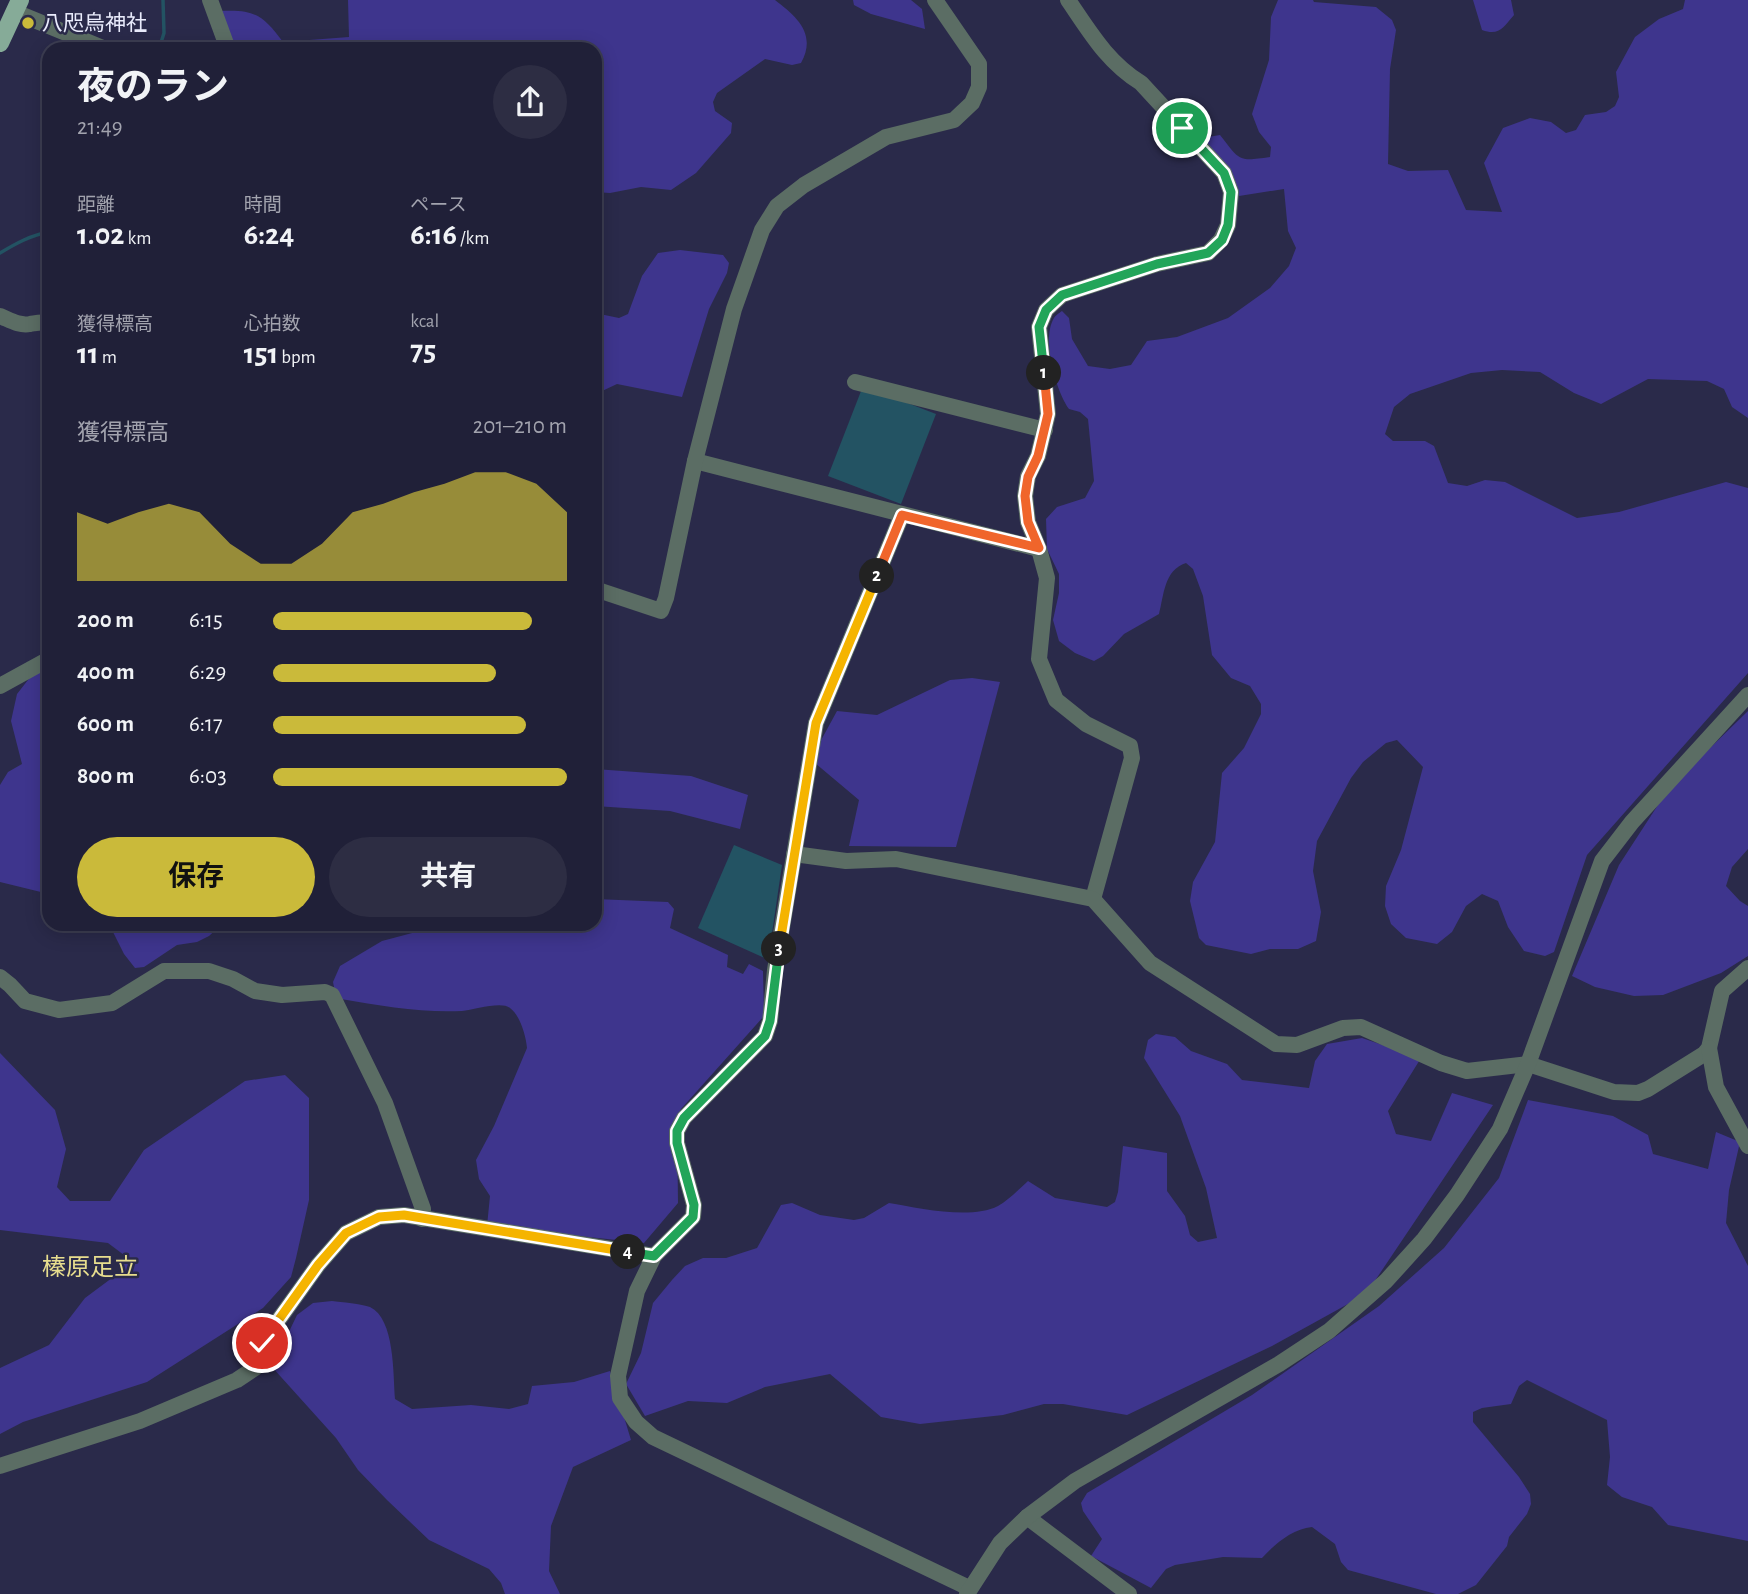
<!DOCTYPE html>
<html lang="ja">
<meta charset="utf-8">
<style>
body{margin:0;font-family:"Alegreya Sans","Noto Sans JP",sans-serif;background:#2d2d43;color:#f1f3f6;height:100vh;display:flex;flex-direction:column;font-size:26px;white-space:nowrap}
*{box-sizing:border-box;margin:0}
p{font-size:23px;color:#a2a3ae}
.icon{flex:none;width:38px;height:38px;fill:none;stroke:currentColor;stroke-width:2;stroke-linecap:round;stroke-linejoin:round}
.map{position:relative;flex:1;overflow:hidden}
.details{position:absolute;left:42px;top:42px;width:560px;height:889px;display:flex;flex-direction:column;background:#202038;border-radius:21px;box-shadow:0 4px 18px #0003,0 0 0 2px #3d3e53}
.details>*{flex:none}
.pin{position:absolute;display:grid;place-items:center;width:60px;height:60px;color:#fff;margin:-30px;border:4px solid #fff;border-radius:50%;box-shadow:0 2px 7px #0007}
.km{position:absolute;width:35px;height:35px;margin:-18px;border-radius:50%;background:#222;color:#fff;font-size:19px;line-height:35px;text-align:center}
.round{display:grid;place-items:center;flex:none;width:74px;height:74px;border-radius:37px;background:#2d2d43}
.head{display:flex;align-items:center;justify-content:space-between;height:119px;padding:0 35px}
h1{font-size:38px;font-weight:700;line-height:52px}
.figures{display:grid;grid-template-columns:repeat(3,1fr);gap:10px;height:119px;padding:7px 35px}
.figures div{display:grid;align-content:center}
.figures b{font-size:30px;font-weight:700}
.figures small{font-size:19px;font-weight:400}
.figures p{font-size:19px}
.chart{height:196px;padding:14px 35px}
.chart p{display:flex;justify-content:space-between}
.chart svg{width:100%;height:126px;margin-top:7px;fill:#caba3a;opacity:.7}
.cta{display:flex;gap:14px;margin-top:auto;padding:14px 35px}
.cta a{flex:1;height:80px;border-radius:42px;background:#caba3a;color:#111;font-size:28px;font-weight:700;line-height:80px;text-align:center}
.cta a+a{background:#2d2d43;color:#f1f3f6}
ul{padding:0 35px;list-style:none;font-size:23px}
li{display:grid;grid-template-columns:112px 84px 1fr;align-items:center;height:52px}
li i{height:18px;border-radius:9px;background:#caba3a}
.map>svg:first-child{display:block}
</style>
<div class="map">
<svg width="1748" height="1594" viewBox="0 0 1748 1594">
<rect width="100%" height="100%" fill="#2a2a4a"/>
<g fill="#3e358d">
<path d="M 348,0 L 775,0 C 797,17 817,34 801,63 L 792,65 L 765,59 L 717,93 L 713,102 L 715,111 L 732,123 L 731,133 L 696,173 L 671,190 L 641,187 L 610,193 L 595,192 L 595,49 L 231,49 L 220,11 C 254,9 263,15 283,42 L 349,37 Z"/>
<path d="M 853,0 L 911,0 L 922,9 L 925,29 L 871,14 L 854,5 Z"/>
<path d="M 1278,0 L 1313,0 L 1314,2 L 1376,7 L 1392,20 L 1396,30 L 1390,69 L 1388,164 L 1408,171 L 1448,170 L 1466,210 L 1502,212 L 1484,163 L 1503,128 L 1530,118 L 1551,122 L 1566,133 L 1576,130 L 1585,115 L 1606,112 L 1615,106 L 1619,97 L 1616,72 L 1635,37 L 1659,19 L 1683,9 L 1685,0 L 1748,0 L 1748,418 L 1732,407 L 1724,389 L 1707,381 L 1648,379 L 1601,404 L 1574,393 L 1540,372 L 1502,370 L 1471,373 L 1410,394 L 1394,407 L 1385,434 L 1393,441 L 1425,441 L 1434,446 L 1448,483 L 1467,486 L 1485,480 L 1505,482 L 1577,518 L 1619,512 L 1726,482 L 1748,488 L 1748,673 L 1587,855 L 1554,952 L 1545,956 L 1524,951 L 1508,927 L 1498,901 L 1482,894 L 1466,906 L 1452,932 L 1437,944 L 1406,938 L 1391,924 L 1385,906 L 1386,886 L 1401,850 L 1423,767 L 1397,740 L 1386,743 L 1363,762 L 1351,778 L 1317,841 L 1313,871 L 1321,912 L 1316,941 L 1298,949 L 1270,949 L 1251,954 L 1206,945 L 1199,938 L 1190,901 L 1193,882 L 1215,842 L 1222,773 L 1244,748 L 1261,714 L 1261,704 L 1250,686 L 1231,678 L 1212,655 L 1203,596 L 1193,569 L 1186,563 C 1164,570 1164,595 1159,614 L 1124,634 L 1103,656 L 1094,661 L 1075,653 L 1059,641 L 1053,620 L 1059,593 L 1059,574 L 1047,549 L 1046,519 L 1057,507 L 1085,498 L 1094,481 L 1088,419 L 1080,412 L 1069,409 C 1056,391 1041,339 1054,318 C 1055,316 1059,313 1062,311 L 1069,318 L 1072,339 L 1088,366 L 1110,369 L 1131,365 L 1147,341 L 1177,337 L 1228,318 L 1270,288 L 1289,266 L 1296,248 L 1288,231 L 1284,189 L 1239,196 L 1202,138 L 1220,135 C 1240,160 1237,162 1270,157 L 1271,147 L 1259,132 L 1252,114 L 1269,60 L 1271,17 Z"/>
<path d="M 1473,0 L 1511,0 L 1514,15 C 1503,28 1499,36 1482,30 Z"/>
<path d="M 680,250 L 723,255 L 729,263 L 727,273 L 709,309 L 682,397 L 617,384 L 600,392 L 595,396 L 595,313 L 619,318 L 628,314 L 642,276 L 658,253 Z"/>
<path d="M 49,665 L 49,894 L 0,882 L 0,785 L 8,772 L 22,764 L 11,721 L 17,694 L 35,671 Z"/>
<path d="M 972,678 L 1000,682 L 956,847 L 849,846 L 859,800 L 815,763 L 819,744 L 837,711 L 877,715 L 950,680 Z"/>
<path d="M 1748,711 L 1748,849 L 1732,867 L 1726,886 L 1740,901 L 1748,906 L 1748,956 L 1721,973 L 1663,995 L 1634,996 L 1595,987 L 1572,976 L 1619,865 L 1669,788 Z"/>
<path d="M 595,769 L 691,776 L 748,795 L 740,829 L 670,811 L 595,806 Z"/>
<path d="M 595,899 L 668,902 L 674,909 L 670,928 L 728,955 L 727,967 L 743,974 L 749,964 L 763,971 L 764,1016 L 681,1109 L 677,1121 L 678,1203 L 644,1243 L 487,1226 L 490,1196 L 479,1179 L 476,1160 L 494,1126 L 527,1048 C 526,1036 520,1015 510,1008 C 501,1001 474,1010 462,1011 C 422,1013 381,1006 341,999 L 335,992 L 333,982 L 340,966 L 382,941 L 446,924 L 595,924 Z"/>
<path d="M 109,924 L 222,924 L 209,936 L 197,942 L 177,945 L 144,967 L 135,968 L 124,954 Z"/>
<path d="M 1156,1034 L 1175,1037 L 1191,1051 L 1227,1064 L 1242,1080 L 1309,1088 L 1315,1061 L 1327,1044 L 1362,1038 L 1421,1058 L 1388,1111 L 1396,1134 L 1431,1141 L 1452,1093 L 1493,1105 L 1366,1294 L 1272,1346 L 1127,1415 L 1063,1404 L 1044,1404 L 1003,1415 L 920,1424 L 881,1417 L 830,1374 L 765,1387 L 727,1403 L 688,1401 L 645,1416 L 626,1384 L 641,1353 L 653,1303 L 672,1280 L 685,1266 L 703,1258 L 726,1258 L 757,1248 L 781,1205 L 792,1203 L 820,1215 L 854,1220 L 864,1218 L 889,1203 C 918,1208 971,1220 998,1206 C 1009,1200 1019,1189 1028,1181 L 1055,1198 L 1107,1207 L 1115,1202 L 1118,1192 L 1123,1146 L 1167,1153 L 1167,1191 L 1185,1216 L 1190,1235 L 1198,1242 L 1217,1238 L 1206,1188 L 1180,1116 L 1144,1058 L 1148,1040 Z"/>
<path d="M 0,1053 L 55,1110 L 66,1149 L 57,1187 L 70,1201 L 110,1201 L 144,1150 L 245,1081 L 285,1075 L 309,1098 L 309,1200 L 296,1258 L 291,1277 L 263,1308 L 147,1382 L 23,1422 L 0,1434 L 0,1368 L 49,1345 L 85,1298 L 120,1272 L 124,1255 L 108,1243 L 0,1230 Z"/>
<path d="M 1528,1100 L 1613,1116 L 1648,1135 L 1653,1154 L 1708,1169 L 1716,1132 L 1740,1142 L 1729,1190 L 1726,1223 L 1748,1266 L 1748,1541 L 1668,1525 L 1652,1507 L 1622,1497 L 1607,1485 L 1610,1457 L 1607,1420 L 1527,1380 L 1519,1386 L 1511,1404 L 1482,1408 L 1473,1412 L 1473,1422 L 1519,1477 L 1530,1494 L 1531,1504 L 1527,1514 L 1509,1537 L 1507,1546 L 1476,1585 L 1458,1594 L 1436,1594 L 1348,1570 L 1341,1562 L 1335,1544 L 1312,1527 C 1292,1529 1275,1544 1262,1558 L 1223,1557 L 1175,1565 L 1166,1569 L 1151,1588 L 1091,1556 L 1102,1539 L 1083,1511 L 1081,1503 L 1087,1493 L 1252,1395 L 1379,1306 L 1444,1248 L 1499,1178 Z"/>
<path d="M 332,1301 C 341,1302 362,1304 370,1307 C 395,1319 393,1374 395,1399 L 412,1409 L 471,1405 L 509,1409 L 528,1404 L 532,1386 L 574,1382 L 610,1371 L 631,1440 L 573,1467 L 551,1526 L 549,1571 L 560,1594 L 505,1594 L 501,1583 L 489,1569 L 429,1540 L 387,1500 L 358,1470 L 336,1438 L 272,1367 L 297,1315 L 313,1303 Z"/>
</g>
<g fill="#235363">
<path d="M 863,386 L 936,414 L 901,504 L 828,476 Z"/>
<path d="M 734,845 L 782,865 L 770,947 L 767,959 L 698,928 Z"/>
</g>
<g fill="none" stroke-linecap="round" stroke-linejoin="round">
<g stroke="#235363" stroke-width="3.5">
<path d="M 159,49 L 164,33 L 163,0"/>
<path d="M 0,253 C 15,244 31,235 49,232"/>
</g>
<g stroke="#5b6d64" stroke-width="16">
<path d="M 210,0 L 228,49"/>
<path d="M 1068,0 C 1090,32 1107,62 1141,83 L 1224,173 L 1231,192 L 1228,225 L 1221,240 L 1208,253 L 1157,264 L 1062,295 L 1046,310 L 1039,327 L 1048,414 L 1038,456 L 1028,476 L 1025,496 L 1028,522 L 1039,549 L 1047,578 L 1039,659 L 1056,700 L 1086,724 L 1130,746 L 1132,758 L 1093,899"/>
<path d="M 15,12 L 105,49"/>
<path d="M 0,316 C 10,320 19,326 30,324 C 37,323 42,322 49,322"/>
<path d="M 855,382 L 1045,430"/>
<path d="M 695,461 L 1039,549"/>
<path d="M 902,515 L 816,723 L 775,970 L 770,1021 L 765,1036 L 684,1118 L 677,1131 L 677,1143 L 694,1205 L 693,1217 L 654,1256 L 637,1291 L 618,1376 L 620,1398 L 636,1422 L 653,1437 L 969,1588"/>
<path d="M 595,589 L 661,611 L 666,598 L 695,461 L 734,309 L 762,230 L 777,206 L 804,185 L 886,137 L 954,120 L 972,103 L 979,87 L 979,64 L 935,0"/>
<path d="M 0,686 L 49,659"/>
<path d="M 794,854 L 846,861 L 896,859 L 1093,899 L 1150,963 L 1276,1044 L 1297,1045 L 1343,1028 L 1361,1027 L 1441,1063 L 1467,1071 L 1528,1064 L 1614,1092 L 1638,1093 L 1648,1089 L 1704,1054 L 1709,1048 L 1722,991 L 1748,968"/>
<path d="M 0,977 L 10,985 L 25,1001 L 59,1010 L 112,1003 L 164,971 L 209,971 L 233,979 L 255,991 L 282,995 L 325,992 L 332,995 L 385,1103 L 423,1209 L 422,1219"/>
<path d="M 1709,1048 L 1716,1087 L 1748,1146"/>
<path d="M 0,1466 L 140,1421 L 237,1380 L 255,1368 L 262,1343 L 318,1265 L 346,1233 L 379,1217 L 404,1215 L 654,1256"/>
<path d="M 1027,1517 L 1129,1594"/>
<path d="M 967,1594 L 1000,1543 L 1027,1517 L 1075,1481 L 1279,1364 L 1329,1331 L 1386,1281 L 1424,1239 L 1457,1195 L 1500,1129 L 1528,1064 L 1602,861 L 1632,822 L 1748,695"/>
</g>
<path stroke="#86ab98" stroke-width="18" d="M 0,43 L 20,0"/>
</g>
<g fill="none" stroke-linecap="round" stroke-linejoin="round">
<g stroke="#fff" stroke-width="14">
<path id="split-1" d="M 1044,373 L 1039,327 L 1046,310 L 1062,295 L 1157,264 L 1208,253 L 1222,240 L 1228,225 L 1231,192 L 1224,173 L 1182,128"/>
</g>
<g stroke="#fff" stroke-width="14">
<path id="split-2" d="M 877,576 L 902,515 L 1039,548 L 1028,522 L 1025,496 L 1028,477 L 1038,456 L 1048,414 L 1044,373"/>
</g>
<g stroke="#fff" stroke-width="14">
<path id="split-3" d="M 779,949 L 816,723 L 877,576"/>
</g>
<g stroke="#fff" stroke-width="14">
<path id="split-4" d="M 628,1252 L 654,1256 L 693,1217 L 694,1205 L 677,1143 L 677,1131 L 684,1118 L 765,1036 L 770,1021 L 779,949"/>
</g>
<g stroke="#fff" stroke-width="14">
<path id="split-5" d="M 262,1343 L 318,1265 L 346,1233 L 379,1217 L 404,1215 L 628,1252"/>
</g>
<use href="#split-1" stroke="#22a559" stroke-width="9"/>
<use href="#split-2" stroke="#f0652b" stroke-width="9"/>
<use href="#split-3" stroke="#f5b400" stroke-width="9"/>
<use href="#split-4" stroke="#22a559" stroke-width="9"/>
<use href="#split-5" stroke="#f5b400" stroke-width="9"/>
</g>
<circle fill="#caba3a" stroke="#2a2a4a" stroke-width="2.5" cx="28" cy="23" r="7"/>
<g text-anchor="middle" stroke-width="5" stroke-linejoin="round" paint-order="stroke">
<g font-size="21" fill="#e9ebfc" stroke="#2a2a4a" text-anchor="start">
<text x="42" y="30">八咫烏神社</text>
</g>
<g font-size="24" fill="#e7dd8e" stroke="#2a2a4a">
<text x="90" y="1275">榛原足立</text>
</g>
</g>
</svg>
<div class="pin" style="left:1182px;top:128px;background:#1e9e55"><svg class="icon" aria-label="arrive" viewBox="0 0 24 24"><path d="M6 21V4h12l-3 4 3 4H6"/></svg></div>
<div class="pin" style="left:262px;top:1343px;background:#d93025"><svg class="icon" aria-label="check" viewBox="0 0 24 24"><path d="M5 12l5 5 9-10"/></svg></div>
<b class="km" style="left:1044px;top:373px">1</b>
<b class="km" style="left:877px;top:576px">2</b>
<b class="km" style="left:779px;top:949px">3</b>
<b class="km" style="left:628px;top:1252px">4</b>
<section class="details">
<div class="head"><div><h1>夜のラン</h1><p>21:49</p></div><a class="round"><svg class="icon" aria-label="share" viewBox="0 0 24 24"><path d="M12 15V3M7 8l5-5 5 5M5 13v7h14v-7"/></svg></a></div>
<div class="figures">
<div><p>距離</p><b>1.02<small> km</small></b></div>
<div><p>時間</p><b>6:24</b></div>
<div><p>ペース</p><b>6:16<small> /km</small></b></div>
</div>
<div class="figures">
<div><p>獲得標高</p><b>11<small> m</small></b></div>
<div><p>心拍数</p><b>151<small> bpm</small></b></div>
<div><p>kcal</p><b>75</b></div>
</div>
<div class="chart"><p><span>獲得標高</span>201–210 m</p>
<svg viewBox="0 0 160 44" preserveAspectRatio="none"><path d="M0 44V20L10 24L20 20L30 17L40 20L50 31L60 38L70 38L80 31L90 20L100 17L110 13L120 10L130 6L140 6L150 10L160 20V44z"/></svg>
</div>
<ul>
<li><b>200 m</b>6:15<i style="width:88%"></i></li>
<li><b>400 m</b>6:29<i style="width:76%"></i></li>
<li><b>600 m</b>6:17<i style="width:86%"></i></li>
<li><b>800 m</b>6:03<i style="width:100%"></i></li>
</ul>
<div class="cta"><a>保存</a><a>共有</a></div>
</section>
</div>
